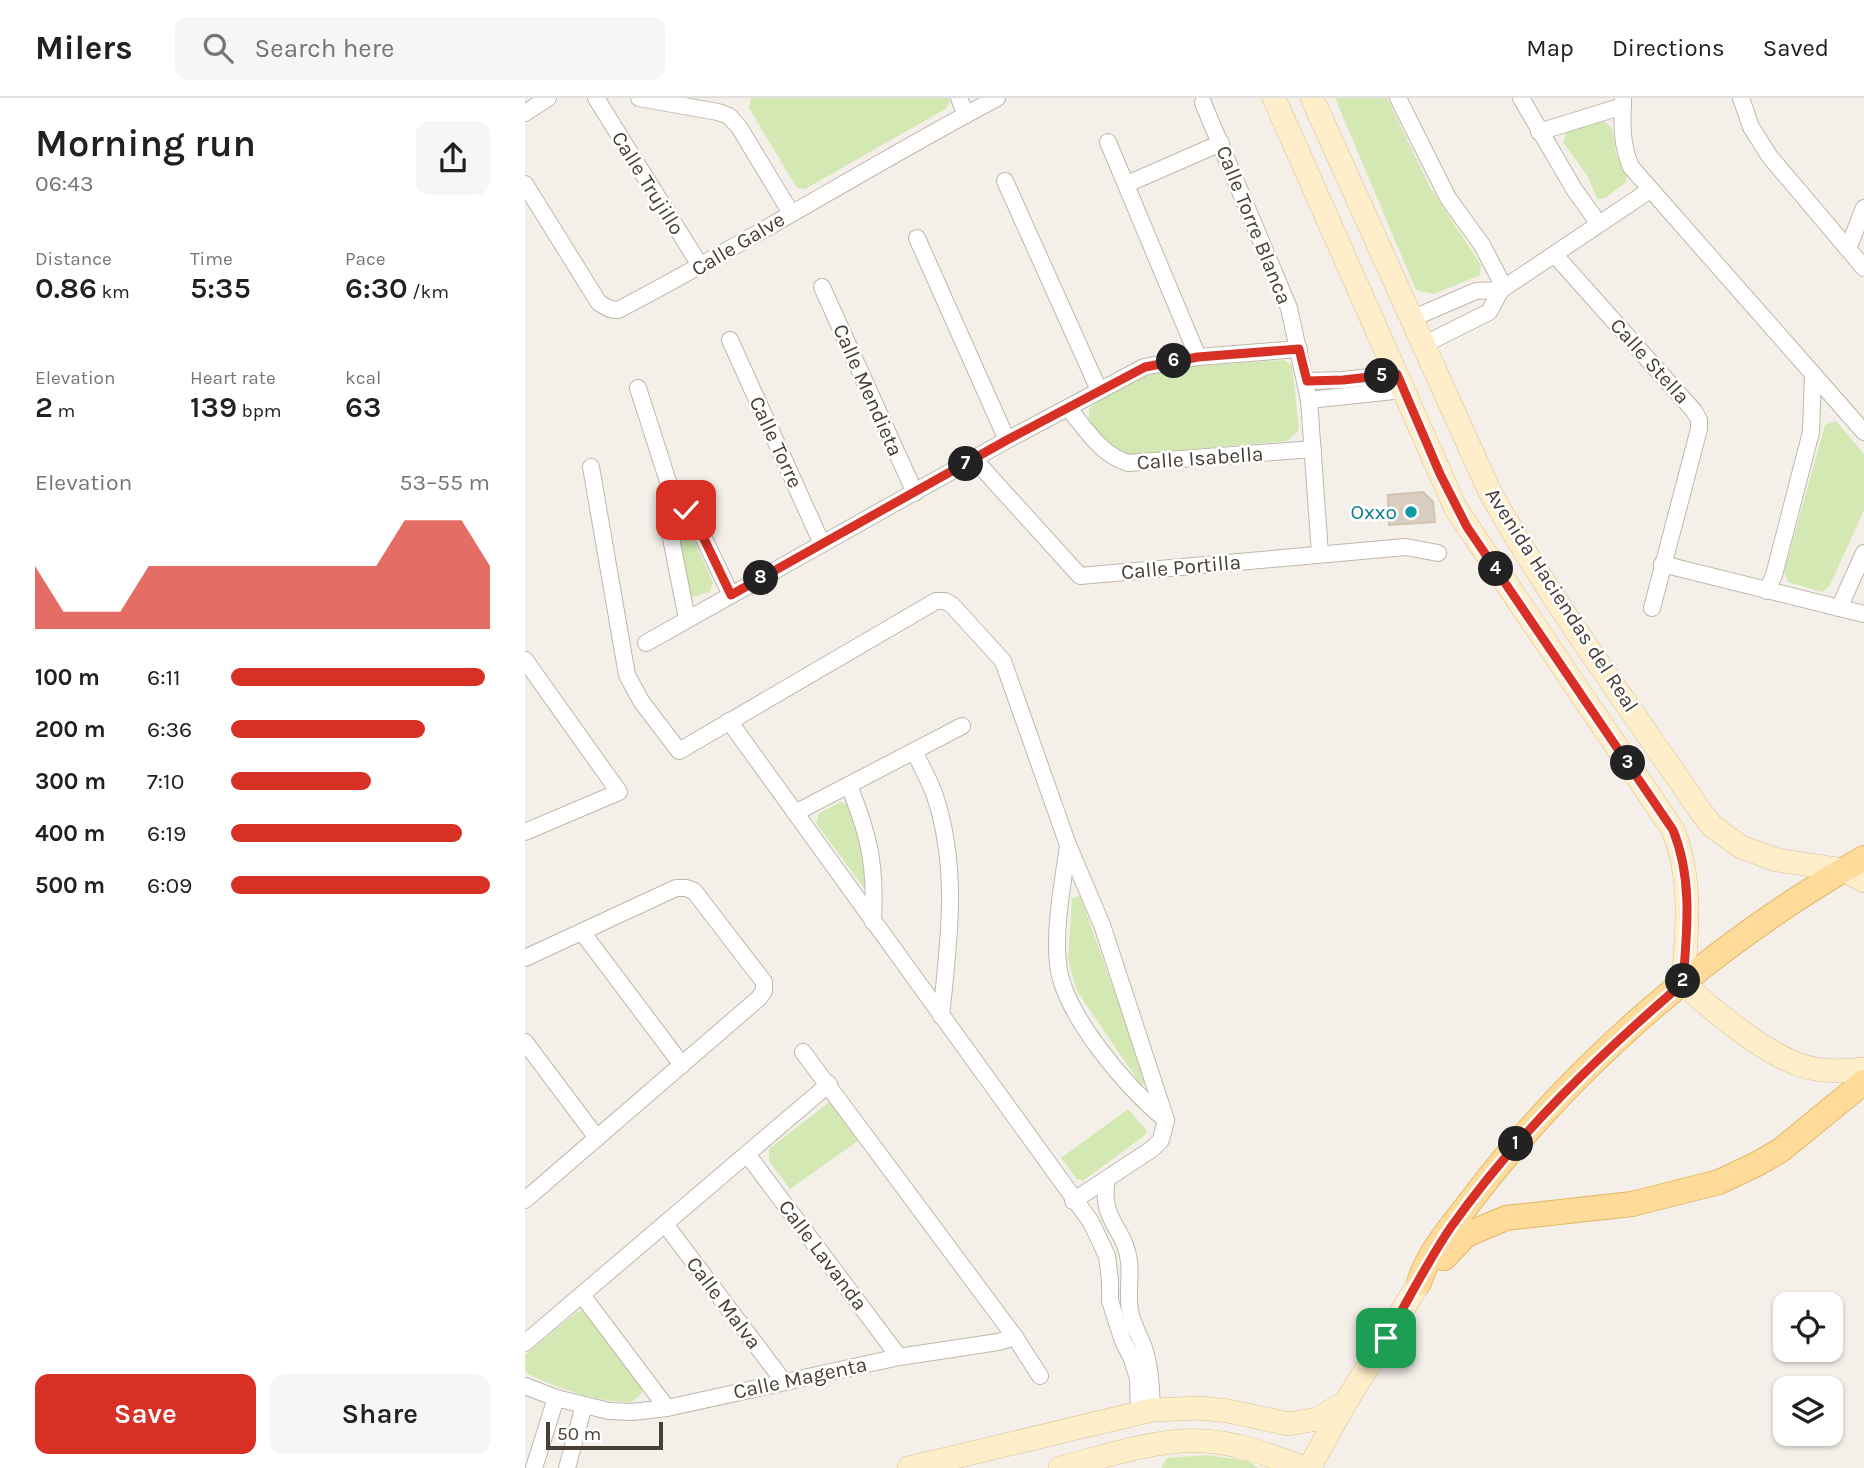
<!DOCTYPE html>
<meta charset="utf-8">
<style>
body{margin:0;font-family:Karla,sans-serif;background:#f6f6f6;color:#202124;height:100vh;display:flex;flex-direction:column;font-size:26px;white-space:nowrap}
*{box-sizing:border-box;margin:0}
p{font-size:23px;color:#757577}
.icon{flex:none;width:38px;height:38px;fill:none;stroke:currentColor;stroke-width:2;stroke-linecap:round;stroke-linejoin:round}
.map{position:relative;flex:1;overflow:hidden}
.side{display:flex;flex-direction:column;background:#fff;width:525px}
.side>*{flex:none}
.tools{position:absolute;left:1248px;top:1194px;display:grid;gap:14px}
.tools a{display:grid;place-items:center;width:70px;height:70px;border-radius:14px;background:#fff;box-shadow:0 2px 5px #0004;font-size:35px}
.scale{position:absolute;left:21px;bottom:18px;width:117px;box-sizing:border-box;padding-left:7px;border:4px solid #484037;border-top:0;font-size:19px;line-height:24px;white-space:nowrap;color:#484037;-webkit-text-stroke:5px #fff;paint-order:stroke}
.pin{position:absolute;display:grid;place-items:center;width:60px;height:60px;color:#fff;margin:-30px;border-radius:14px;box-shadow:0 4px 10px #0006}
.km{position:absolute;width:35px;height:35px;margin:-18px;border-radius:50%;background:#222;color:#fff;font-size:19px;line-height:35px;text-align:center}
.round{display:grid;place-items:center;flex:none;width:74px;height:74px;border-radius:14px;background:#f6f6f6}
.headline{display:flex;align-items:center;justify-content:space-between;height:119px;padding:0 35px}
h1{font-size:38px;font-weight:600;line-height:52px}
.metrics{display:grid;grid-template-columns:repeat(3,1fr);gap:10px;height:119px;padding:7px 35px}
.metrics div{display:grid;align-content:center}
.metrics b{font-size:30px;font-weight:600}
.metrics small{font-size:19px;font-weight:400}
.metrics p{font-size:19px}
.chart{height:196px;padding:14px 35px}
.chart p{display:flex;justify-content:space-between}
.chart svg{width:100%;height:126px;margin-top:7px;fill:#d93025;opacity:.7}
.button{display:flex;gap:14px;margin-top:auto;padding:14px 35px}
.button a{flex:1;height:80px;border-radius:14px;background:#d93025;color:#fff;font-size:28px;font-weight:600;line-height:80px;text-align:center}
.button a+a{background:#f6f6f6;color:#202124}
ul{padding:0 35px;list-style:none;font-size:23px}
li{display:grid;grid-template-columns:112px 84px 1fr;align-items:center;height:52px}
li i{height:18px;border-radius:9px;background:#d93025}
header{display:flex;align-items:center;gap:42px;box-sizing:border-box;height:98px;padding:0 35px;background:#fff;border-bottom:2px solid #e0e0e0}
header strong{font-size:33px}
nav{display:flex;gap:38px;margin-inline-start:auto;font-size:24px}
.search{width:490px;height:63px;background:#f6f6f6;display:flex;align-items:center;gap:18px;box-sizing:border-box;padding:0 24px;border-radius:14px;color:#757577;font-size:26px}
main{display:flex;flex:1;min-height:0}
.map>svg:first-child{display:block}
</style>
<header>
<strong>Milers</strong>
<div class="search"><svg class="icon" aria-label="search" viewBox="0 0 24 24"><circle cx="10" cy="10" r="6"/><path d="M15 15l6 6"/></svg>Search here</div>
<nav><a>Map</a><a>Directions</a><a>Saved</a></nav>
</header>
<main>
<section class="side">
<div class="headline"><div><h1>Morning run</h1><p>06:43</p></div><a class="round"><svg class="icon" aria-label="share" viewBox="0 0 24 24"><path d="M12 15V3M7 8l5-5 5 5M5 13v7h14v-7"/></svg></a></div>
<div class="metrics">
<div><p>Distance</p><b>0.86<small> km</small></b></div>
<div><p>Time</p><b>5:35</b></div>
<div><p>Pace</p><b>6:30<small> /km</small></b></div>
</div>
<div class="metrics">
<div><p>Elevation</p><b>2<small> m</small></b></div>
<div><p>Heart rate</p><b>139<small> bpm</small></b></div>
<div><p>kcal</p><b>63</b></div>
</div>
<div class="chart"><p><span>Elevation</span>53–55 m</p>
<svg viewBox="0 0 160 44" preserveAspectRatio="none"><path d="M0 44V22L10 38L20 38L30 38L40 22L50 22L60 22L70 22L80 22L90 22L100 22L110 22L120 22L130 6L140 6L150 6L160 22V44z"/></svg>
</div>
<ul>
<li><b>100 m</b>6:11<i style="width:98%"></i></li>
<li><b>200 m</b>6:36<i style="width:75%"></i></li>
<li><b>300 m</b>7:10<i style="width:54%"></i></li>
<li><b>400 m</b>6:19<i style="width:89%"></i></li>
<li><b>500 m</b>6:09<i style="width:100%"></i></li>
</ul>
<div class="button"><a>Save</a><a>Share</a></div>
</section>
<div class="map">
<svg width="1339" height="1370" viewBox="0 0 1339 1370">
<rect width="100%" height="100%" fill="#f4f0e9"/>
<g fill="#d3e8b2">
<path d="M 226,0 L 424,0 L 425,3 L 422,10 L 280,91 L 272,90 L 224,10 Z"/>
<path d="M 810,0 L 862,0 L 906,91 L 956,167 L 955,177 L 909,196 L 891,192 Z"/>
<path d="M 1079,23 L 1087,30 L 1091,55 L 1102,76 L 1101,84 L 1080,100 L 1072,101 L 1063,79 L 1038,44 L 1042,33 Z"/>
<path d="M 759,262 L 767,267 L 774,332 L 762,343 L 600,357 L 590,351 L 564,324 L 564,311 C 584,293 608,280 634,271 Z"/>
<path d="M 1311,323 L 1339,356 L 1339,412 L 1304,489 L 1297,494 L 1263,484 L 1259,474 L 1300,327 Z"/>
<path d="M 152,419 L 159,422 L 188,484 L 185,494 L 167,499 L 161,491 L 149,424 Z"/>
<path d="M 316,704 L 324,707 L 339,742 L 345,786 L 339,790 L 291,725 L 294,715 Z"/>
<path d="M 555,798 L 622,985 L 616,987 L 552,893 L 543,862 L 547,801 Z"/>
<path d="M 303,1005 L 311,1005 L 337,1040 L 265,1091 L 244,1063 L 244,1051 Z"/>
<path d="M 603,1011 L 622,1033 L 619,1038 L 559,1082 L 552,1081 L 536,1060 Z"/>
<path d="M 59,1213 L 68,1218 L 117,1288 L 117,1295 L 107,1304 C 70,1304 36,1291 3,1276 L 0,1271 L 0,1257 L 52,1214 Z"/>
<path d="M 682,1357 L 723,1363 L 733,1370 L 636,1370 L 642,1360 Z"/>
</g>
<path fill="#d9cec1" stroke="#d1c3b1" stroke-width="2" d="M 898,394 L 908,404 L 910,424 L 864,427 L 863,397 Z"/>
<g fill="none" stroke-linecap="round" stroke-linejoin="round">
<g stroke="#c0b7ab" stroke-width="18">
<g id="minor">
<path d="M 71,0 L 176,169"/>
<path d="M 114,0 L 193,14 L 204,18 L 214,29 L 266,115"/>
<path d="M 434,0 L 441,17"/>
<path d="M 873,0 L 923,100 L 957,147 L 979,189"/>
<path d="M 996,0 L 1049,91 L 1074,126"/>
<path d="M 1098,0 C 1097,25 1096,46 1106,69 L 1339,334"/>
<path d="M 1216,0 L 1226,29 L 1245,59 L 1339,170"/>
<path d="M 678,5 L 764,210 L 784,302 L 795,456"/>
<path d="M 0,15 L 23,0"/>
<path d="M 1014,34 L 1098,8"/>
<path d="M 583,44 L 673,259"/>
<path d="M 480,83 L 574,292"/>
<path d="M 0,86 L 74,205 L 85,211 L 93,212 C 222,145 344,68 472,0"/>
<path d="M 602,86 L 696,45"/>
<path d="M 392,140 L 482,342"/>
<path d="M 1323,151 L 1339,110"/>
<path d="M 1030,157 L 1169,313 L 1174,322 L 1174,331 L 1127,510"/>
<path d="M 297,189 L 390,395"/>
<path d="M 886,221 L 951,193 L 976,192"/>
<path d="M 205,242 L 297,446"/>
<path d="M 898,247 L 964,214 L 976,192 L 1125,92"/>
<path d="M 782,283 L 818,282 L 872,276"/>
<path d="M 113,290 L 148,399 L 170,422 L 206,497"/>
<path d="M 784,302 L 878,292"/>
<path d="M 543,310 C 562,332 575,356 603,365 L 788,351"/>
<path d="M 449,361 L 555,478 L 881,449 L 913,455"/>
<path d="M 66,369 L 102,577 L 116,603 L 154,653 L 411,503 L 420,503 L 427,507 L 478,563 L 543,747 L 577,827 L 641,1022 L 636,1042 L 627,1051 L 548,1103"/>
<path d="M 148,399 L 144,430 L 162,521"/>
<path d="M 1137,466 L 1339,516"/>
<path d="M 1242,493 L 1249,477 L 1286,334 L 1288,276"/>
<path d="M 1314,510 L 1339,455"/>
<path d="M 121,545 L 482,342 L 619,269 L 673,259 L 774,251"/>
<path d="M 0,562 L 94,694 L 0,734"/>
<path d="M 204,623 L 566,1124 L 582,1158 L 585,1183 L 585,1203 L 598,1243 L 607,1261 L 613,1281 L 614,1314"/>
<path d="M 389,653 C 396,668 405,683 410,698 C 434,771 424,843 416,918"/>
<path d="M 324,688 C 345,739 351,769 348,824"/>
<path d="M 270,715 L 437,628"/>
<path d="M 543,748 C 538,784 529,829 533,866 C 538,916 602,990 641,1022"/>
<path d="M 57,834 L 157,967"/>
<path d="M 0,860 L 151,790 L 161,790 L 169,793 L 239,884 L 239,893 L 234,900 L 0,1102"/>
<path d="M 0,944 L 72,1040"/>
<path d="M 278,954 L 490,1239 L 515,1278"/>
<path d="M 222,1056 L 374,1259"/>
<path d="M 582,1082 C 574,1121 600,1130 604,1163 C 606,1180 602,1196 605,1212 C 607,1227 616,1239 620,1253 C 626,1273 626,1292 627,1312"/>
<path d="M 140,1126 L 259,1284"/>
<path d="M 57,1197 L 142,1310"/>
<path d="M 0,1245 L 304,986"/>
<path d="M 0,1288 L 31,1300 L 84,1313 L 107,1314 L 142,1310 L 374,1259 L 473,1244 L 490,1239"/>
<path d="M 9,1370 L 31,1300"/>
<path d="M 42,1370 L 59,1307"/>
</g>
</g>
<g stroke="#d4c199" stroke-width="24">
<g id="secondary">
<path d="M 749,0 L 931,411 L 1148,732 C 1168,781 1162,833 1158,885 C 1188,913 1248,964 1290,971 C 1306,974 1323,973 1339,971"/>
<path d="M 787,0 L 964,392 C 1025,503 1106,610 1176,714 L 1187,728 L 1216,749 L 1252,762 L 1319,772 L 1339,783"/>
<path d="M 384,1370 L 627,1312 L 675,1310 L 703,1313 L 764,1326 L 792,1321 L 821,1304"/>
<path d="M 535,1370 C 574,1360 616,1346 657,1343 C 699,1340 741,1355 779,1370"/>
<path d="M 784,1370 L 821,1304 L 894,1185"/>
</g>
</g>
<g stroke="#e3b768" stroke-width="26">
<g id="primary">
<path d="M 919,1160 L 941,1137 L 981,1120 L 1107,1106 L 1194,1084 L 1232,1066 L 1256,1052 L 1339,984"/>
<path d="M 894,1185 C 903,1154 929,1125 948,1100 C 1051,964 1190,845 1339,760"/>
</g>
</g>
<use href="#minor" stroke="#fff" stroke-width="16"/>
<use href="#secondary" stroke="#feeec9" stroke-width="23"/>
<use href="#primary" stroke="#fedb99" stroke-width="24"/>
</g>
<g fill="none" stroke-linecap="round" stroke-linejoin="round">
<g stroke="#fff" stroke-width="14">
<path id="route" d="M 161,412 L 170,422 L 206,497 L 482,342 L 620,269 L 673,259 L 774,251 L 782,283 L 818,282 L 872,276 L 915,376 L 942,429 L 1148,732 C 1168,781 1162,833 1158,885 C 1071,960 992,1036 926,1129 C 902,1164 883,1203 861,1240"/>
</g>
<use href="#route" stroke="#d93025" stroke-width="9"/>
</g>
<circle fill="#0f9aa8" stroke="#fff" stroke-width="2.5" cx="886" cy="414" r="7"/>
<g text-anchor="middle" stroke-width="5" stroke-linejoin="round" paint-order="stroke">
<g font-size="21" fill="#484037" stroke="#fff">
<text transform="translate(123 85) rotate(58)" y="7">Calle Trujillo</text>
<text transform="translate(729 127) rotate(68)" y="7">Calle Torre Blanca</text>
<text transform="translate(213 146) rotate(-31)" y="7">Calle Galve</text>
<text transform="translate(1125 263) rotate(48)" y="7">Calle Stella</text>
<text transform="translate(343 292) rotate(66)" y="7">Calle Mendieta</text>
<text transform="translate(251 344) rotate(65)" y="7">Calle Torre</text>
<text transform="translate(675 360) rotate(-4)" y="7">Calle Isabella</text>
<text transform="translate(656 469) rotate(-5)" y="7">Calle Portilla</text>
<text transform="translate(1037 502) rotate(57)" y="7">Avenida Haciendas del Real</text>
<text transform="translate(298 1157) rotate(53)" y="7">Calle Lavanda</text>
<text transform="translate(199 1205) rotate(53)" y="7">Calle Malva</text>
<text transform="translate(275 1280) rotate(-12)" y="7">Calle Magenta</text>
</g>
<g font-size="21" fill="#0d838f" stroke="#fff" text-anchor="end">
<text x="872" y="421">Oxxo</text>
</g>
</g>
</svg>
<div class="tools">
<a><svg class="icon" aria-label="locate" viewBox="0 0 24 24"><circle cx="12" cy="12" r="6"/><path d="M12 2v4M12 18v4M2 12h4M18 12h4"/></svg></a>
<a><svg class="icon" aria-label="layers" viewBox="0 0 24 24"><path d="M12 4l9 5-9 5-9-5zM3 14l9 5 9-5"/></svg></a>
</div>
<div class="scale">50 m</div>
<div class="pin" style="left:861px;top:1240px;background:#1e9e55"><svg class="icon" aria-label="arrive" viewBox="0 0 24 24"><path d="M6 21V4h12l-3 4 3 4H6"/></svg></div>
<div class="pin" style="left:161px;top:412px;background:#d93025"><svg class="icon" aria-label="check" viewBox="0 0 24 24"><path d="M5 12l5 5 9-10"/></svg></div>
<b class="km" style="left:991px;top:1046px">1</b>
<b class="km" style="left:1158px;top:883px">2</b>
<b class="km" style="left:1103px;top:665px">3</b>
<b class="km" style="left:971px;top:471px">4</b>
<b class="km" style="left:857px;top:278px">5</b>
<b class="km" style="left:649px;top:263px">6</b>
<b class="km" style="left:441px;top:366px">7</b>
<b class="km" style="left:236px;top:480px">8</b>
</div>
</main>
